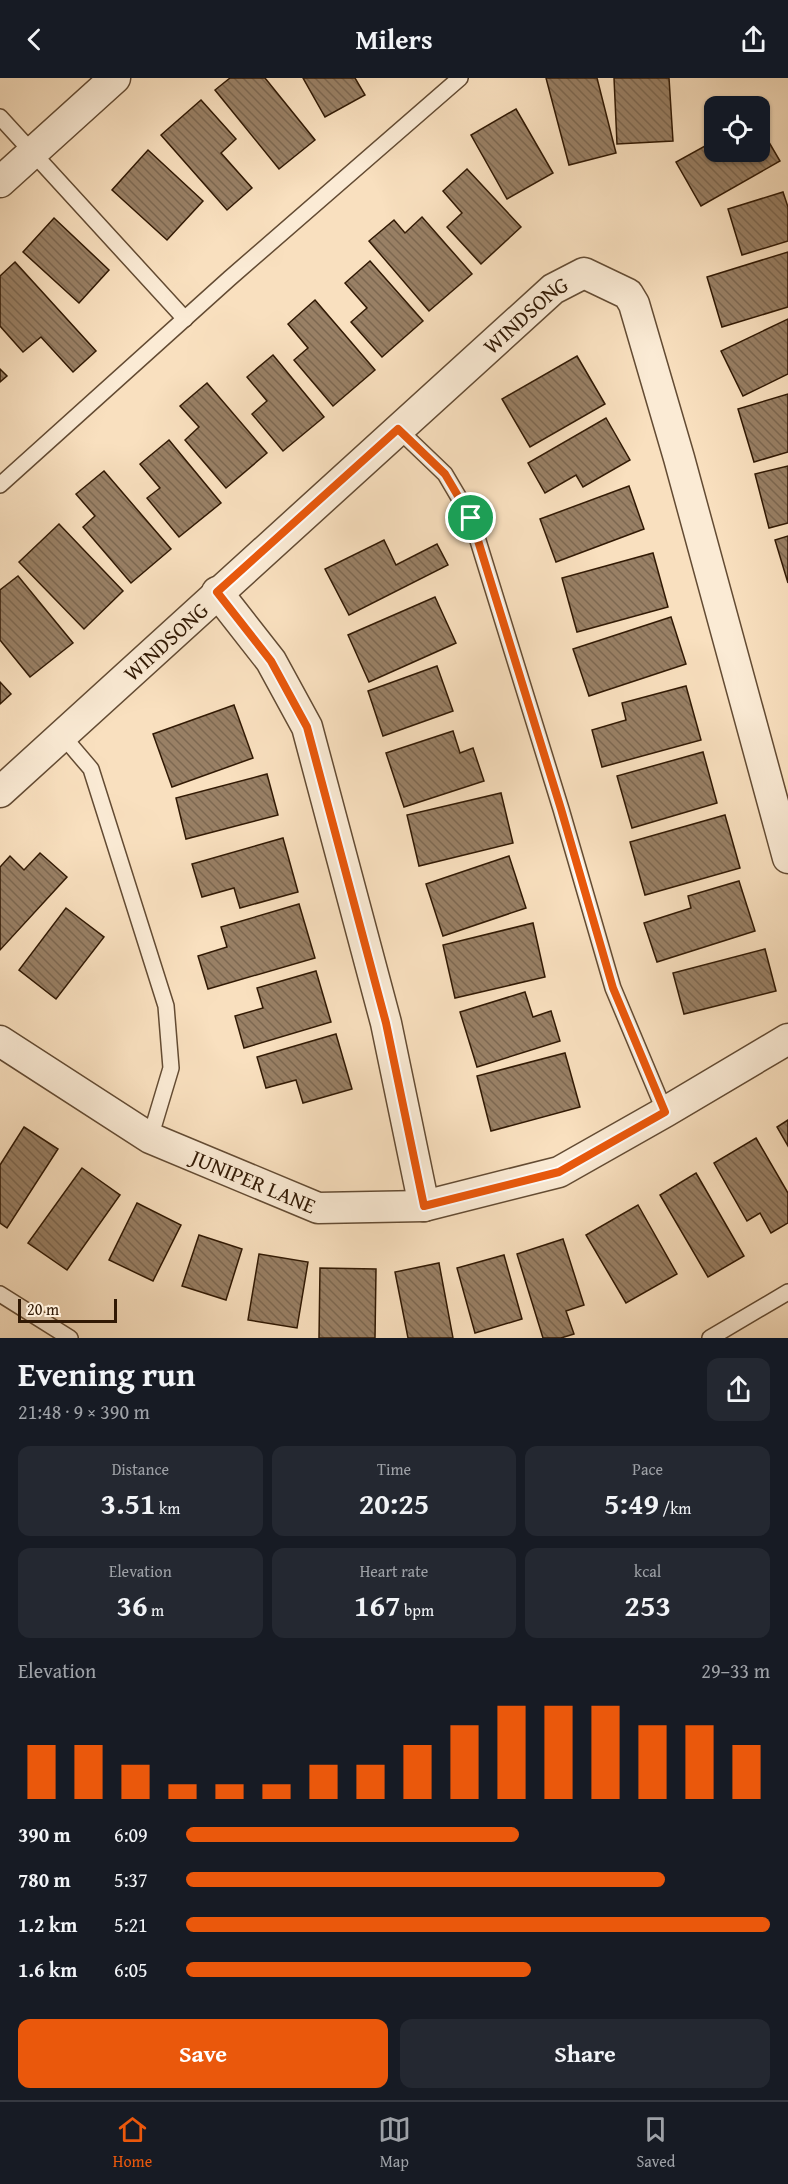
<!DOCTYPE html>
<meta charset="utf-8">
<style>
body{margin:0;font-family:"Gentium Book Plus",serif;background:#242831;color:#f1f3f6;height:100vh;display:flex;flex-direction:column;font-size:22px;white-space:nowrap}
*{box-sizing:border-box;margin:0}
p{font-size:20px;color:#9ea1a6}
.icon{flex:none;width:33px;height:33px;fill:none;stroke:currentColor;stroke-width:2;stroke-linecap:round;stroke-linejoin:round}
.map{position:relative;height:1260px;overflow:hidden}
.panel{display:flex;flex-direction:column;background:#171b24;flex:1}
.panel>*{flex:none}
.fabs{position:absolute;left:704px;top:18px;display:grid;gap:12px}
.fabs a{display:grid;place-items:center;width:66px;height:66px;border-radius:12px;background:#171b24;box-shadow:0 2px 4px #0004;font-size:30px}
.scale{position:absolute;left:18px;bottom:15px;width:99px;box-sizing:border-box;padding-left:6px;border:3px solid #311904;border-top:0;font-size:16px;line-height:21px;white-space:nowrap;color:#311904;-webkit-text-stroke:4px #fbebd5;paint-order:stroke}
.pin{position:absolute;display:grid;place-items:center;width:51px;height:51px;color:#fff;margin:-26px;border:3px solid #fff;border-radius:50%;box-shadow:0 2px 6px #0007}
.round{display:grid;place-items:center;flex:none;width:63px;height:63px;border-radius:12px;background:#242831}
.head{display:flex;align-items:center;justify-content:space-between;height:102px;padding:0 18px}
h1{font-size:33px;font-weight:600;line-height:45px}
.figures{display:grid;grid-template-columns:repeat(3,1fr);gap:9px;height:102px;padding:6px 18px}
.figures div{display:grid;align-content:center;border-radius:12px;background:#242831;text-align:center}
.figures b{font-size:30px;font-weight:600}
.figures small{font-size:16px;font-weight:400}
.figures p{font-size:16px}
.chart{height:168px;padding:12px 18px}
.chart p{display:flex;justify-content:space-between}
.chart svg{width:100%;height:108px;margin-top:6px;stroke:#ea580c;stroke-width:6}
.cta{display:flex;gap:12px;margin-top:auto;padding:12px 18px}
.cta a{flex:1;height:69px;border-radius:12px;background:#ea580c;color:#fff;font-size:24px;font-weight:600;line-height:69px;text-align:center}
.cta a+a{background:#242831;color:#f1f3f6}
ul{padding:0 18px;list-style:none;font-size:20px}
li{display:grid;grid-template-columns:96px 72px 1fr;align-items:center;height:45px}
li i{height:15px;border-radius:8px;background:#ea580c}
header{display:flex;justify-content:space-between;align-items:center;height:78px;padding:0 18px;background:#171b24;font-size:27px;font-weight:600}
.tab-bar{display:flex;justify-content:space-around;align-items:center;height:84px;border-top:2px solid #363941;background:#171b24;font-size:16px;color:#9ea1a6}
.tab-bar a{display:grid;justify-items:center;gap:3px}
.tab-bar .current{color:#ea580c}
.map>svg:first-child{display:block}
</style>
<header><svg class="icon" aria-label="back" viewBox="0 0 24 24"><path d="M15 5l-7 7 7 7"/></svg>Milers<svg class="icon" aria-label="share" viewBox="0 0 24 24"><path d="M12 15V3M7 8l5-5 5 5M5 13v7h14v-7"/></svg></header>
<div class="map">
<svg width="788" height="1260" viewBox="0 0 788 1260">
<defs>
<pattern id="building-back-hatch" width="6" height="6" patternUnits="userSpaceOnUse" patternTransform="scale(1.5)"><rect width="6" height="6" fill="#998065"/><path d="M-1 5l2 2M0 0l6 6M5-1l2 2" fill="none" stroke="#7d6851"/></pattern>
</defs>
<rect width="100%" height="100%" fill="#f9e0bf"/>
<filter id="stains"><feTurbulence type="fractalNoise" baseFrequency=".00333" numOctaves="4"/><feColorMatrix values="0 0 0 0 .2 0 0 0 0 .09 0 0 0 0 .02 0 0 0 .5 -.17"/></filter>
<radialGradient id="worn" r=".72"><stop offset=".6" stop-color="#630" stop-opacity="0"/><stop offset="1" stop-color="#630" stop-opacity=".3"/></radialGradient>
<g fill="url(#building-back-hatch)" stroke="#311904" stroke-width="1.5">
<path d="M 230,0 L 265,0 L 315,62 L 279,91 L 215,12 Z"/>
<path d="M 303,0 L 355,0 L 365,17 L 325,39 Z"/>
<path d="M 546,0 L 597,0 L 616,75 L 569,87 Z"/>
<path d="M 614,0 L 669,0 L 673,63 L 617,66 Z"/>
<path d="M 201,22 L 236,61 L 221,75 L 252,110 L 227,132 L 161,57 Z"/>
<path d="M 516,31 L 553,95 L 507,121 L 471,57 Z"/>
<path d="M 759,47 L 780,83 L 701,128 L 676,84 L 714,63 L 714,74 L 759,74 Z"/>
<path d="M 148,72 L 203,123 L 167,162 L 112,112 Z"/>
<path d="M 467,91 L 521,149 L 481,186 L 447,149 L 462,135 L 443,113 Z"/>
<path d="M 783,114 L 788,129 L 788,163 L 742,177 L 728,131 Z"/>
<path d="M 422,139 L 472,196 L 429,233 L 369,163 L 394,142 L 405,155 Z"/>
<path d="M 54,140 L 109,192 L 79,225 L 23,174 Z"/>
<path d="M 788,174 L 788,229 L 722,249 L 707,199 Z"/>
<path d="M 370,183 L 423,243 L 382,279 L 351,244 L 367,230 L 345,205 Z"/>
<path d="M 15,184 L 96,273 L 73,294 L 41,259 L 23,274 L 0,248 L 0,198 Z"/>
<path d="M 315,222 L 375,292 L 333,328 L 294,282 L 308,270 L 288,246 Z"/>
<path d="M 788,241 L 788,296 L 743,318 L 721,273 Z"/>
<path d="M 273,277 L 324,339 L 283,373 L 252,336 L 267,323 L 247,299 Z"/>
<path d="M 577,278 L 605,326 L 530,369 L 502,321 Z"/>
<path d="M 0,291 L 7,298 L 0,304 Z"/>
<path d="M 207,305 L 267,375 L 226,410 L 185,362 L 199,349 L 180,328 Z"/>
<path d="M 788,316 L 788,374 L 754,384 L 738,331 Z"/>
<path d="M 606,340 L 630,382 L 583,409 L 576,397 L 545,415 L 528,385 Z"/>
<path d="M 169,362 L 221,425 L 179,459 L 147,420 L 160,410 L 140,386 Z"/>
<path d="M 788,388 L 788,445 L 769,450 L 755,396 Z"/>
<path d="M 104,393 L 171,471 L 131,505 L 83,449 L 95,438 L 76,416 Z"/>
<path d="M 629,408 L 644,451 L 556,484 L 540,441 Z"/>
<path d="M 59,446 L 123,513 L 84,551 L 19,484 Z"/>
<path d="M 788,458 L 788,505 L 775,462 Z"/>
<path d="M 384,462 L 396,487 L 437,466 L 448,487 L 349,537 L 325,491 Z"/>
<path d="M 653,475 L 668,529 L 577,554 L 562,500 Z"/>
<path d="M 18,498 L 73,565 L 30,599 L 0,562 L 0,512 Z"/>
<path d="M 435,519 L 456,565 L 369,604 L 348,557 Z"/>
<path d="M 671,539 L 686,586 L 589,618 L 573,571 Z"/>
<path d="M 437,588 L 453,633 L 383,658 L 368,613 Z"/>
<path d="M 0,604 L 11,616 L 0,626 Z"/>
<path d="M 686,608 L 701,662 L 602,689 L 592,652 L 626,642 L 622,625 Z"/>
<path d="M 234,627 L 253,680 L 172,709 L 153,656 Z"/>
<path d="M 453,653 L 460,675 L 473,670 L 484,703 L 404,729 L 386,675 Z"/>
<path d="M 703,674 L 717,725 L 632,750 L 617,698 Z"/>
<path d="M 267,696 L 278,737 L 186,761 L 176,720 Z"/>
<path d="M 501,715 L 513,765 L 419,788 L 407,737 Z"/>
<path d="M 725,737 L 740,790 L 645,817 L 630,764 Z"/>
<path d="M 283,760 L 298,814 L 240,830 L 234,810 L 202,819 L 192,786 Z"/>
<path d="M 40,775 L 67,799 L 0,872 L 0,789 L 10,778 L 24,792 Z"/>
<path d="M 509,778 L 526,830 L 443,858 L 426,806 Z"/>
<path d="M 739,803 L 755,853 L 657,884 L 644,845 L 691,830 L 688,818 Z"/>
<path d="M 299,826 L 315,880 L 208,911 L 198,878 L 227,869 L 221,849 Z"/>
<path d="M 66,830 L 104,859 L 56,921 L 19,892 Z"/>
<path d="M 533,845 L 545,899 L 455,920 L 443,867 Z"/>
<path d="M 765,871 L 776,913 L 684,936 L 673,895 Z"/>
<path d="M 316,893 L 331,944 L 244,970 L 235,938 L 263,930 L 257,910 Z"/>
<path d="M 525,914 L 533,939 L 551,933 L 560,963 L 477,989 L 460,934 Z"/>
<path d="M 336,956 L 352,1011 L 303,1025 L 296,1002 L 266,1010 L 257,979 Z"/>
<path d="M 565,975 L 580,1029 L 491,1053 L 477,998 Z"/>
<path d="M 788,1042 L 788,1068 L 777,1049 Z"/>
<path d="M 24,1049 L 58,1071 L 7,1150 L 0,1145 L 0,1087 Z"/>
<path d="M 756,1060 L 788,1115 L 788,1145 L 771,1155 L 760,1135 L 747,1143 L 714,1085 Z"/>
<path d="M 82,1090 L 120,1117 L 67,1192 L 28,1165 Z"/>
<path d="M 696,1095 L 744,1178 L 708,1199 L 660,1117 Z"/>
<path d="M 137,1125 L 181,1147 L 153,1203 L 109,1182 Z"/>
<path d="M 638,1127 L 677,1196 L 626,1225 L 586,1157 Z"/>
<path d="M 199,1157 L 242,1171 L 226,1222 L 182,1208 Z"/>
<path d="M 563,1161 L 584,1227 L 566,1233 L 574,1256 L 561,1260 L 543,1260 L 517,1176 Z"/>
<path d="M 259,1176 L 308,1184 L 297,1250 L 248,1242 Z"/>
<path d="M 504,1177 L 522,1241 L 475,1255 L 457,1190 Z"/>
<path d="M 439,1185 L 453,1260 L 408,1260 L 395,1194 Z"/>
<path d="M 320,1190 L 376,1191 L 375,1260 L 319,1260 Z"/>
</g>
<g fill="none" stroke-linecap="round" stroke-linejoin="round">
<g stroke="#634b33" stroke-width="18">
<g id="service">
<path d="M 0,39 L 185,241"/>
<path d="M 398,351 L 445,396 L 471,440 L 561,731 L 613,910 L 665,1034"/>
<path d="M 0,407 L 230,200 L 460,0"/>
<path d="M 62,657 L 91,691 L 166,928 L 171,990 L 150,1060"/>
<path d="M 0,1216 L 70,1260"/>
<path d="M 710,1260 L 788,1214"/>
</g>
</g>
<g stroke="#634b33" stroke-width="33">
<g id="minor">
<path d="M 0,104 L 115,0"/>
<path d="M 217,514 L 271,583 L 307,649 L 386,945 L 424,1128"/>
<path id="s1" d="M 0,714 L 553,211 L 584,195 L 628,216 L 634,226 L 679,380 L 788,780"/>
<path id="s2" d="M 0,963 L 150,1060 L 318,1130 L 424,1128 L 559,1094 L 665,1034 L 788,961"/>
</g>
</g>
<use href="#service" stroke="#fbebd5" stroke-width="15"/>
<use href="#minor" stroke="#fbebd5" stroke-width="30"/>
</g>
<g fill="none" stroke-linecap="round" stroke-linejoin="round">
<g stroke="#fff" stroke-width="12">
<path id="route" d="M 398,351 L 445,396 L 471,440 L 561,731 L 613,910 L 665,1034 L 559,1094 L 424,1128 L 386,945 L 307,649 L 271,583 L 217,514 Z"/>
</g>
<use href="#route" stroke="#ea580c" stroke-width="8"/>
</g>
<g text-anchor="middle" stroke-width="6" stroke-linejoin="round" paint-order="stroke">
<g font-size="22" fill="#311904" stroke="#fbebd5">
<text dy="8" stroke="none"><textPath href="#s1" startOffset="710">WINDSONG</textPath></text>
<text dy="8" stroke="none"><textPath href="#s1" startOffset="224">WINDSONG</textPath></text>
<text dy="8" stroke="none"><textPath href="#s2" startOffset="291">JUNIPER LANE</textPath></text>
</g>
</g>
<rect width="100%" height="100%" filter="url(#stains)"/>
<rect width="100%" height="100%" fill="url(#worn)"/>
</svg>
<div class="fabs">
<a><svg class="icon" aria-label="locate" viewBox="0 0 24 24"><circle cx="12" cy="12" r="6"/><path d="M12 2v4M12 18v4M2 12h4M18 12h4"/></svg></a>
</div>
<div class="scale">20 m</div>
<div class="pin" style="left:471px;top:440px;background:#1e9e55"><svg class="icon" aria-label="arrive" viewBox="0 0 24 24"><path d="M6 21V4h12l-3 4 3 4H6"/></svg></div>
</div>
<section class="panel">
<div class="head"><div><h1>Evening run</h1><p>21:48 · 9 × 390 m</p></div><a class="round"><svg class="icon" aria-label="share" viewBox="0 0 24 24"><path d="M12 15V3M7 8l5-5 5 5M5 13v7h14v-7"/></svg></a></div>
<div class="figures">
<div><p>Distance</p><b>3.51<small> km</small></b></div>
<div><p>Time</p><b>20:25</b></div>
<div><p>Pace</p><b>5:49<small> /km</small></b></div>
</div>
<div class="figures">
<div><p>Elevation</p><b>36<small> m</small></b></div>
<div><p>Heart rate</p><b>167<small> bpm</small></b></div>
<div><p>kcal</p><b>253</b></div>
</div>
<div class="chart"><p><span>Elevation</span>29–33 m</p>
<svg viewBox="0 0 160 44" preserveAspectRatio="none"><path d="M5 44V22M15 44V22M25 44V30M35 44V38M45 44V38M55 44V38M65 44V30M75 44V30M85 44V22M95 44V14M105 44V6M115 44V6M125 44V6M135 44V14M145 44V14M155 44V22"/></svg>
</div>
<ul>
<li><b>390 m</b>6:09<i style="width:57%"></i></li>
<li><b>780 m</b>5:37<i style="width:82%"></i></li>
<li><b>1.2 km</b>5:21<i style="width:100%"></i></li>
<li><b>1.6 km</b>6:05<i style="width:59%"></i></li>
</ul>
<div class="cta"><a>Save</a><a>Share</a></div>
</section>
<nav class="tab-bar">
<a class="current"><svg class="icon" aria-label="home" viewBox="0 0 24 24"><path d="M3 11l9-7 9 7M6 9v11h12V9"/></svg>Home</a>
<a><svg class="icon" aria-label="map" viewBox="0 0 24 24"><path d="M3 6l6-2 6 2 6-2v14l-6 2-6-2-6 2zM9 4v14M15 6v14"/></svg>Map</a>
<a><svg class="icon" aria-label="saved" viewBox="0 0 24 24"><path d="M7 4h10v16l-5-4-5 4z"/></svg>Saved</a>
</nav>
